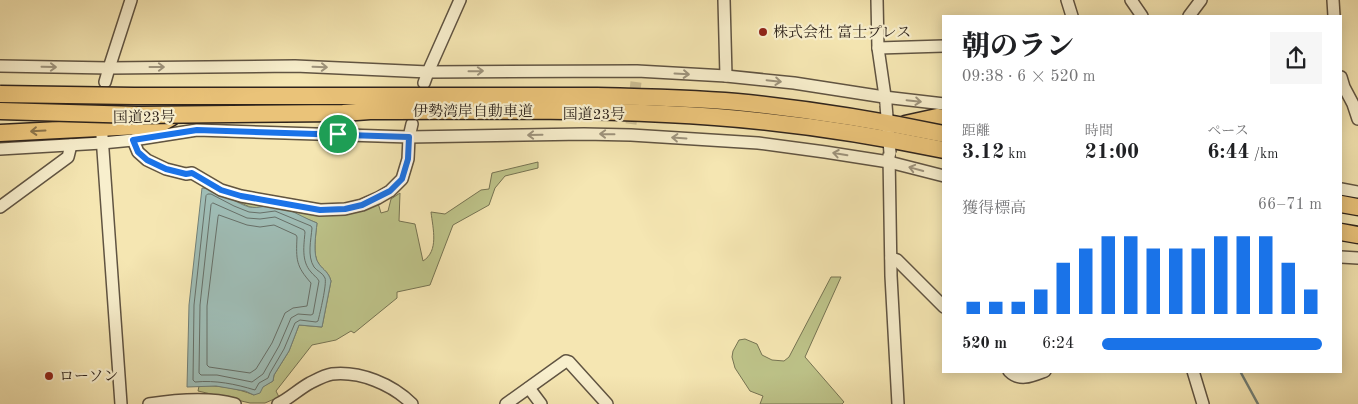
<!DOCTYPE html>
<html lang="ja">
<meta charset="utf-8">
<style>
body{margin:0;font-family:"Old Standard TT","Noto Serif JP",serif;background:#f6f6f6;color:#202124;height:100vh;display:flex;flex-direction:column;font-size:19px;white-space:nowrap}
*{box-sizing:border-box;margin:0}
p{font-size:16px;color:#757577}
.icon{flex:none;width:28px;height:28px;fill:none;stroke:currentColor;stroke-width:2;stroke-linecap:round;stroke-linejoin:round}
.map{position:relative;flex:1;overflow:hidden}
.drawer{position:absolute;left:942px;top:15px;width:400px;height:358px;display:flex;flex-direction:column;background:#fff;border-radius:0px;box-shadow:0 2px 12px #0003}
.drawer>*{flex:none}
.pin{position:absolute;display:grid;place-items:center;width:42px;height:42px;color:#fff;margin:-21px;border:2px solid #fff;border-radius:50%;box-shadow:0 1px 5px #0007}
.round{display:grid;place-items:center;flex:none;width:52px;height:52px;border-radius:0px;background:#f6f6f6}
.headline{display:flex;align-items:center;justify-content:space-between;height:85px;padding:0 20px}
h1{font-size:28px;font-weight:800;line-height:38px}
.stats{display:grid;grid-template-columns:repeat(3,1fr);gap:8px;height:85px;padding:5px 20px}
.stats div{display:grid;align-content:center}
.stats b{font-size:21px;font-weight:800}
.stats small{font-size:14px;font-weight:400}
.stats p{font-size:14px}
.chart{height:140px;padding:10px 20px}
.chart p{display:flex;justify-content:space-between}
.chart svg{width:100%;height:90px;margin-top:5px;stroke:#1a73e8;stroke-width:6}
ul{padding:0 20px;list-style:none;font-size:16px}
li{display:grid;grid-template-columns:80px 60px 1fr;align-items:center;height:38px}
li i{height:12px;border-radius:6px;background:#1a73e8}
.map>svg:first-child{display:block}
</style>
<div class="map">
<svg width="1358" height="404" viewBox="0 0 1358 404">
<rect width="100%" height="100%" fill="#f5e6b2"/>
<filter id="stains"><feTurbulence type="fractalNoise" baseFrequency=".004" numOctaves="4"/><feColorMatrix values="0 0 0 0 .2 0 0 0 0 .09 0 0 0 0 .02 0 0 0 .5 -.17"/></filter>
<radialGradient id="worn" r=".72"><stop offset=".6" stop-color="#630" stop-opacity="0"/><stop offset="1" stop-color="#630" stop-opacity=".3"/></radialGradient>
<g fill="#bec48a" stroke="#767453">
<path d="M 538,162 L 538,168 L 505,176 L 495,188 L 489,205 L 453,225 L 430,285 L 397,292 L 397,298 L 354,333 L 351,331 L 336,340 L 312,345 L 276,391 L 279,397 L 265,403 L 250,403 L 198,391 L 199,386 C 217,385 237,388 254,395 L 262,387 L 273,381 L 274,375 L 289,351 L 299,325 L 322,327 L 331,281 C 328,271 324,271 319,264 C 312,256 316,233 317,223 L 275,206 L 259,208 L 250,207 L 227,197 L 294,206 L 378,203 L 381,213 L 388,211 L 391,199 L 400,193 L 399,221 L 415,224 L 423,261 C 439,251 433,229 431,212 L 445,214 L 481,190 L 489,189 L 492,173 Z"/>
<path d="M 831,277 L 841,277 L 805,357 L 844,402 L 842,404 L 760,404 L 763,396 L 750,391 L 735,368 L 732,357 L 733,351 L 739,340 L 745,339 L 757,344 L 762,355 L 772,360 L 784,361 L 789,357 Z"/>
</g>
<path fill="#9fbdb6" stroke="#728078" d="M 202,188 C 221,189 232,202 249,207 C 259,209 268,204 277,206 C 290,209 304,218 317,223 C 316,234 312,256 319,264 C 324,271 328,271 331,281 L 322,327 L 299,325 L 289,351 L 274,375 L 273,381 L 263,387 L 260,393 L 254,395 L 245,391 L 216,386 L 187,387 L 189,305 Z"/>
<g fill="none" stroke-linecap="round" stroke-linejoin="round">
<g stroke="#677069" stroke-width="1">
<path d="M 208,194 L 211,194 L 234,206 L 249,212 L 260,213 L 275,211 L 311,226 L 312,228 C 311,240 307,256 314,267 C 317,271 323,273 325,278 C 327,284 320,313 318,321 L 316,322 L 300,320 L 295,323 L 284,349 L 270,373 L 268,378 L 259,383 L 255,390 C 235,384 216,380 195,382 L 193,380 L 194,305 L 206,196 Z"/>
<path d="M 213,203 L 247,218 L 260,219 L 275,217 L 304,230 L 305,232 C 304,245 301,261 311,272 C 313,275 317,277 319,281 L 313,314 L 311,315 L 298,314 L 291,318 L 279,346 L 263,374 L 252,382 L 217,375 L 201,375 L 199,373 L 200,305 L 211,205 Z"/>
<path d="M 219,215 L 247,225 L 260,227 L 274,225 L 296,235 L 297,237 C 296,260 296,266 311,283 L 307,306 L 293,308 L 285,313 L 272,343 L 256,369 L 250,373 L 209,367 L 207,365 L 207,306 L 218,217 Z"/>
</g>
<path stroke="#728078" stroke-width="2.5" d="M 1240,371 L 1258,404"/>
<path stroke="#cdbf94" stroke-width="11" stroke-dasharray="11 5.5" stroke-linecap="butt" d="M 631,124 L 636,82"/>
<g stroke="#605442" stroke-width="14">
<g id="minor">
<path d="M 724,0 L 726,76"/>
<path d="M 877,0 L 878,48 L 886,103"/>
<path d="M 1067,0 L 1072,16"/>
<path d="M 1131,0 L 1142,16"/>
<path d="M 1333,0 L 1334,16"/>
<path d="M 1189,16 L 1201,0"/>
<path d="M 878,48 L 944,46"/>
<path d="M 0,66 L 109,68 L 295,66 L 428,72 L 637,71 L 726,76 L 794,83 L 884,97 L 944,104"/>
<path d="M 1341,77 L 1344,87 L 1353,104 L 1358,119"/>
<path d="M 105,82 L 109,68 L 131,0"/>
<path d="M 424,83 L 428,72 L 460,0"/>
<path d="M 102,136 L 121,404"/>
<path d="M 133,140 L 138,152 L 147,160 L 166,169 L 186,174 L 192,173 L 221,190 L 241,196 L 320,210 L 345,209 L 362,205 L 378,198 L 390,191 L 402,179 L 408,159 L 409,137 L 412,124"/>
<path d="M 0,149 L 102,143 L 133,140 L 197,130 L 409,137 L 584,134 L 631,135 L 758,143 L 825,152 L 889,162 L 944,176"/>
<path d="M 889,155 L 891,276 L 898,404"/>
<path d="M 1341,189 L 1358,192"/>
<path d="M 0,207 L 68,157 L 71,145"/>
<path d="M 1341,257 L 1358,258"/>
<path d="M 891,258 L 897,260 L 944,307"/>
<path d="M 1009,371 C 1020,382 1032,376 1045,371"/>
<path d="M 1193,371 L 1203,404"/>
<path d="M 529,388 L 541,404"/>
<path d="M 149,404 C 175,400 209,397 235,404"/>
<path d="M 278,404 C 290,398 299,389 310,383 C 316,380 325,375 332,374 C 360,371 392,384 412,404"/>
<path d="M 506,404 L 566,361 L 569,362 L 607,404"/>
</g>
</g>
<g stroke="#2f241c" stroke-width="19">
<g id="highway">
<path d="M 905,124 L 937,117 L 944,118"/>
<path d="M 0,133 L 158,125 L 172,117"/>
<path d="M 1341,204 L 1358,207"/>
<path d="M 1341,232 L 1358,235"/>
</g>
</g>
<use href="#minor" stroke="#f8efcd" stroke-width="11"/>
<use href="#highway" stroke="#eac379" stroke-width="16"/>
<g stroke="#605442" stroke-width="14" stroke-linecap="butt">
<path id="minor-bridge" d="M 886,105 L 890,153"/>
</g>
<g stroke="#2f241c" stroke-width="19" stroke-linecap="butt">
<g id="highway-bridge">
<path d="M 0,94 L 134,96 L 597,96 C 644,97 691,98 737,102 C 807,109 876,120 944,134"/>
<path d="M 0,111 L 138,115 L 343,113 L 370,111 C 469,111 567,109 666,114 C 759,118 852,131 944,150"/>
</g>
</g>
<use href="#minor-bridge" stroke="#f8efcd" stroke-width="11"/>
<use href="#highway-bridge" stroke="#eac379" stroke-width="16"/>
</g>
<defs><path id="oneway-shaft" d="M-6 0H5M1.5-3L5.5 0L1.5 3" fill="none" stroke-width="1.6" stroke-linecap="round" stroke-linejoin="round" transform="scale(1.25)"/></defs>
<g stroke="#9e947d">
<use href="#oneway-shaft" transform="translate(49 67) rotate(1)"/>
<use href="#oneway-shaft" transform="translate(157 67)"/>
<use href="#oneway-shaft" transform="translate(320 67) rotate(2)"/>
<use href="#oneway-shaft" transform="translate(476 71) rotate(-1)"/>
<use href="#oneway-shaft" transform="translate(682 74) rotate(3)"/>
<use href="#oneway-shaft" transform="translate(774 81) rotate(6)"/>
<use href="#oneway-shaft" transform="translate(914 101) rotate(6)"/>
<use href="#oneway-shaft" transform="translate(607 134) rotate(-179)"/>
<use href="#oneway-shaft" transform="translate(535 135) rotate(179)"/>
<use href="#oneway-shaft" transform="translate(679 138) rotate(-176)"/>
<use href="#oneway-shaft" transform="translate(840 154) rotate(-171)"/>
<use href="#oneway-shaft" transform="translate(916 169) rotate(-165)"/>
</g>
<use stroke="#8c744a" href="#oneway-shaft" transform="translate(38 131) rotate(177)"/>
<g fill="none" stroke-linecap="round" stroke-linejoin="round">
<g stroke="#fff" stroke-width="10">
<path id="route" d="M 197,130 L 409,137 L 408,159 L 402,179 L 390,191 L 362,205 L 345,209 L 320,210 L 241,196 L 221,190 L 192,173 L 186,174 L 166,169 L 147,160 L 138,152 L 133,140 Z"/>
</g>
<use href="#route" stroke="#1a73e8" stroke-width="6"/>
</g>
<g fill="#8f2418" stroke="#f8efcd" stroke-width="2">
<circle cx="763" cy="32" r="5"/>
<circle cx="49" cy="376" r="5"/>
</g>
<g text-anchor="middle" stroke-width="4.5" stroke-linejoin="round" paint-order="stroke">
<g font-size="15" fill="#2f241c" stroke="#f8efcd" text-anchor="start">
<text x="773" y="37">株式会社 富士プレス</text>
<text x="59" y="381">ローソン</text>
</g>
<g font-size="15" fill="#2f241c" stroke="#f8efcd">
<text x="473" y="116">伊勢湾岸自動車道</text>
<text x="594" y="119">国道23号</text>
<text transform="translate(144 117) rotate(-1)" y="5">国道23号</text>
</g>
</g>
<rect width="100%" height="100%" filter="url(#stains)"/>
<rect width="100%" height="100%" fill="url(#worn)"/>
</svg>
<div class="pin" style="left:338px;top:134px;background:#1e9e55"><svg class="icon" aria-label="arrive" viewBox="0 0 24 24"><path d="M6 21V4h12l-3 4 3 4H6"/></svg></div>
<section class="drawer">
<div class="headline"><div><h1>朝のラン</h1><p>09:38 · 6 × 520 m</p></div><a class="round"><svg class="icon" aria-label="share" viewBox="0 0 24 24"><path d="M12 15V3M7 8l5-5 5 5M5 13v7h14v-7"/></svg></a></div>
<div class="stats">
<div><p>距離</p><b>3.12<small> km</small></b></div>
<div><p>時間</p><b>21:00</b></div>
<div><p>ペース</p><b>6:44<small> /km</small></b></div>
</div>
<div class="chart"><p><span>獲得標高</span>66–71 m</p>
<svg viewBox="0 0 160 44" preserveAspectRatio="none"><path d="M5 44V38M15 44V38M25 44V38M35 44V32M45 44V19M55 44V12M65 44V6M75 44V6M85 44V12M95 44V12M105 44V12M115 44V6M125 44V6M135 44V6M145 44V19M155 44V32"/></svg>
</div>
<ul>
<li><b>520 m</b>6:24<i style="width:100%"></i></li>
</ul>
</section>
</div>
